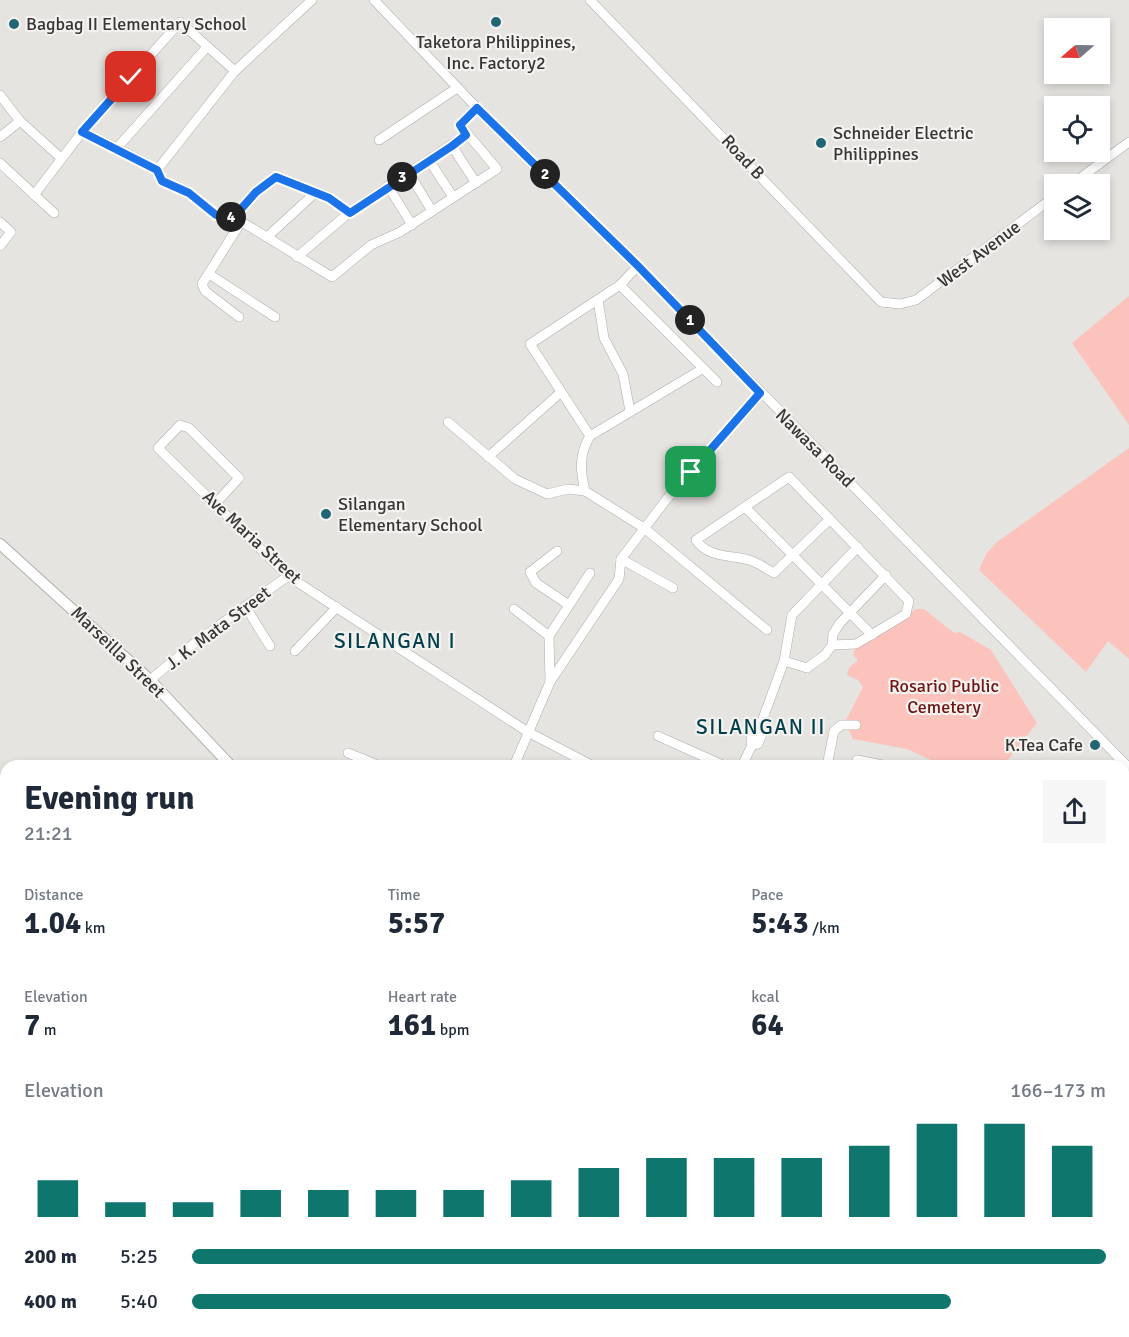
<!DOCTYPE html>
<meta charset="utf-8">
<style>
body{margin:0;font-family:Signika,sans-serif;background:#f6f6f7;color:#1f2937;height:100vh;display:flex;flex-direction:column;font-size:22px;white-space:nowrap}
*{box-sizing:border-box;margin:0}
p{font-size:20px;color:#747a83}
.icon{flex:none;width:33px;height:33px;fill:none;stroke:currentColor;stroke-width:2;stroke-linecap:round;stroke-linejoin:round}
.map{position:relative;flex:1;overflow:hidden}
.side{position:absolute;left:0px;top:760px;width:1130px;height:578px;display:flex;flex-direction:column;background:#fff;border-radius:18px 18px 0 0;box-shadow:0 3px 9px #0003}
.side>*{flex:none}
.needle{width:39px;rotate:250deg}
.tools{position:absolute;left:1044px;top:18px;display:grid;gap:12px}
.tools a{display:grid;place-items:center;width:66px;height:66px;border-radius:0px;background:#fff;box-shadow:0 3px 9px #0003;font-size:30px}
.pin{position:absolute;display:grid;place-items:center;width:51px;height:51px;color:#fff;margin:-26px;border-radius:12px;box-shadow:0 3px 9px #0006}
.km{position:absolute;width:30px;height:30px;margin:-15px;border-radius:50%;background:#222;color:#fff;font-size:16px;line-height:30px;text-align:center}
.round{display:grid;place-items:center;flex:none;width:63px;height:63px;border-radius:0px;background:#f6f6f7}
.summary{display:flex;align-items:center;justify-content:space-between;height:102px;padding:0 24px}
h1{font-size:33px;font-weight:800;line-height:45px}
.metrics{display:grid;grid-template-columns:repeat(3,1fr);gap:9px;height:102px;padding:6px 24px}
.metrics div{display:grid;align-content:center}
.metrics b{font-size:30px;font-weight:800}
.metrics small{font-size:16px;font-weight:400}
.metrics p{font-size:16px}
.chart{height:168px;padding:12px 24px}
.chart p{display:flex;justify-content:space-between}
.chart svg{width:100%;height:108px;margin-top:6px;stroke:#0f766e;stroke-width:6}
ul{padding:0 24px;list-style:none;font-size:20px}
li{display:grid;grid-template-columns:96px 72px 1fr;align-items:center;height:45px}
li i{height:15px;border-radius:8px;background:#0f766e}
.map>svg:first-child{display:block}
</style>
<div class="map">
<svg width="1129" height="1337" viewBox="0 0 1129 1337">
<rect width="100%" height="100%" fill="#e6e4e1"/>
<g fill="#fbc3bb">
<path d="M 1129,296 L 1129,425 L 1072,343 Z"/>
<path d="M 1129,448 L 1129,659 L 1108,641 L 1086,672 L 979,570 L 986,554 L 997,542 Z"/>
<path d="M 916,609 L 924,609 L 954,633 L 960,632 L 991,650 L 1037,723 L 1003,766 L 944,766 L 907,749 L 853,739 L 845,722 L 863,687 L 858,680 L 847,675 L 849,668 L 858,660 L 853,655 L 855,647 Z"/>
</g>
<path fill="#97c082" d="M 0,891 L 6,896 L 6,1332 L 330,1332 L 332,1337 L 0,1337 Z"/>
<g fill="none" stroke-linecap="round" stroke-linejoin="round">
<g stroke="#afadaa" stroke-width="10">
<g id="minor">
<path d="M 374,0 L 477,108 L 638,266 L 1129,768"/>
<path d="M 590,0 L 881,302 L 900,304 L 916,300 L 1054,197"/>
<path d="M 206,48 L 117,148 L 157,170 L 235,71 L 312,0"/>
<path d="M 0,95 L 20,121 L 61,158"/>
<path d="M 82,132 L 117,148"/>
<path d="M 0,137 L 20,121"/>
<path d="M 379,140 L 457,88"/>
<path d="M 452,146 L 476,183"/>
<path d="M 429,160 L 453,197"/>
<path d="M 0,163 L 54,213"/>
<path d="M 157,170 L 162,181 L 189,193 L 216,215 L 234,217"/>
<path d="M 409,173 L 432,211"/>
<path d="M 1072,184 L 1129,142"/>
<path d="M 388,186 L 412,225"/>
<path d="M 34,195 L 82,132 L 180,22 L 235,71"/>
<path d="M 350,212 L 329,197 L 276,177 L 256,192 L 234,217 L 332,277 L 371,245 L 400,232 L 497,169 L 460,125 L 477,108"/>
<path d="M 0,222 L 11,232 L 0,246"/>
<path d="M 267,237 L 315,193"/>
<path d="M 297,257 L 350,212 L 466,135"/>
<path d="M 209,274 L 275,317"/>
<path d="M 620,285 L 717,382"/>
<path d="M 598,300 L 604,338 L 623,374 L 630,411"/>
<path d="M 239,317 L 205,291 L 202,284 L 241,222"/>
<path d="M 702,369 L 590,436 C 579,454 580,470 585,491 L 644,528 L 767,630"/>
<path d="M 448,422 L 515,479 L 547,494 L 568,489 L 585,491"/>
<path d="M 590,436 L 530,344 L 620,285 L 638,266"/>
<path d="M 488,457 L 560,393"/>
<path d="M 216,503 L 239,478 L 189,428 L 180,425 L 158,448 L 288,576 L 528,732 L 593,766"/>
<path d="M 745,507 L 872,635"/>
<path d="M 830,519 L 774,573 C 766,569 757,562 749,560 C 731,555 708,558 696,540 L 789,477 L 909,601 L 906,614 L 856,644 L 832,645"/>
<path d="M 858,547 L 792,615 L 784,661 L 807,668 L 825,655 L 832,645 L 833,634 L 840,623 L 886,575"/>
<path d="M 557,551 L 530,572 L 536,583 L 569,605"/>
<path d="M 621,559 L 673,588"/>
<path d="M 245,606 L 270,646"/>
<path d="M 514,609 L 549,636 L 550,682"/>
<path d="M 549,636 L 590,573"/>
<path d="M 295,651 L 337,607"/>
<path d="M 150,680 L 196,642 L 288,576"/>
<path d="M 761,724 L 764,729 L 758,744 L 752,745 L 751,739 L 756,726 L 761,724 L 784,661"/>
<path d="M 658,736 L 725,766"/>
<path d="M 348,753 L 380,766"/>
<path d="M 514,766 L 550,682 L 619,579 L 621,559 L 666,500 L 761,393"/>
<path d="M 742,766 L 752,745"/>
<path d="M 827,766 L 834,731 L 841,725 L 856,725"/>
<path d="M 856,766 L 857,760 L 888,766"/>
<path d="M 0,806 L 6,818"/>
<path d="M 1124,960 L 1129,965"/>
<path d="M 1124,1014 L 1129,1017"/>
<path d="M 1124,1271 L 1129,1275"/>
<path d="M 679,1332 L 686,1337"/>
<path d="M 871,1332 L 876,1337"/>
<path d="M 1028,1332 L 1034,1337"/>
<path d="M 540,1337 L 543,1332"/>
<path d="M 775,1337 L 778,1332"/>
<path d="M 937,1337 L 941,1332"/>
<path d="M 1042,1337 L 1044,1332"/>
</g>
</g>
<g stroke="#afadaa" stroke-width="12">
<g id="major">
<path d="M 0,544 L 150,680 L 231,766"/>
<path d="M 1124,809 L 1129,798"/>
</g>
</g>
<use href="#minor" stroke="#fff" stroke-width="9"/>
<use href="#major" stroke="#fff" stroke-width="10"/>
</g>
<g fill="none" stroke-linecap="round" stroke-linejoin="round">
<g stroke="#fff" stroke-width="12">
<path id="route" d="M 131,77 L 82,132 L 157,170 L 162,181 L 189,193 L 216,215 L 234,217 L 256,192 L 276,177 L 329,198 L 350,213 L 452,146 L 466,135 L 460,125 L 477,108 L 638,266 L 760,393 L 691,472"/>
</g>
<use href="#route" stroke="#1a73e8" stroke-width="8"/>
</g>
<g fill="#216677" stroke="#f3f2ef" stroke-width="2">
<circle cx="496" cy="22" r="6"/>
<circle cx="14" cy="24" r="6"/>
<circle cx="821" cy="143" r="6"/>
<circle cx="326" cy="514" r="6"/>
<circle cx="1095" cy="745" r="6"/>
</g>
<g text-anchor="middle" stroke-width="4.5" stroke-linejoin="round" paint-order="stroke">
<g font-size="18" fill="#373635" stroke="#f3f2ef" text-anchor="start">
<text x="26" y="30">Bagbag II Elementary School</text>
<text x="496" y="48" text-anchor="middle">Taketora Philippines,<tspan x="496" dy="21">Inc. Factory2</tspan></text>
<text x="833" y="139">Schneider Electric<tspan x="833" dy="21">Philippines</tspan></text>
<text x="338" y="510">Silangan<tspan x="338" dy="21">Elementary School</tspan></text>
<text x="1083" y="751" text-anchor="end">K.Tea Cafe</text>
</g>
<g font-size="18" fill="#373635" stroke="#f3f2ef">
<text transform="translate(743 157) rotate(47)" y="6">Road B</text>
<text transform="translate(979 254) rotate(-37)" y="6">West Avenue</text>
<text transform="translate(815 448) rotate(45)" y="6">Nawasa Road</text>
<text transform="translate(252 537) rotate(43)" y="6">Ave Maria Street</text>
<text transform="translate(218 628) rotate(-37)" y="6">J. K. Mata Street</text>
<text transform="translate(118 652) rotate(44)" y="6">Marseilla Street</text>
</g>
<g font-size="18" fill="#701513" stroke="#f3f2ef">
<text x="944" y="692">Rosario Public<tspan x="944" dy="21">Cemetery</tspan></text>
</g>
<g font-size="21" letter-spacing="1.5" fill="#013f4c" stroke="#f3f2ef">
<text x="395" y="648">SILANGAN I</text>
<text x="761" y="734">SILANGAN II</text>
</g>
</g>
</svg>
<div class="tools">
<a><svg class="needle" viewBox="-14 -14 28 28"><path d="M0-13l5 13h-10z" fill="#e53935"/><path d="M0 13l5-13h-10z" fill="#747a83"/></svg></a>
<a><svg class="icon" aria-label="locate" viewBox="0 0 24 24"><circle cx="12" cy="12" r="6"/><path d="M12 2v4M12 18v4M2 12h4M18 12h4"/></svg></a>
<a><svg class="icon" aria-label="layers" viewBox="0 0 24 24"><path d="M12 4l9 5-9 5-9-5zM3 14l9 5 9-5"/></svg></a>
</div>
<div class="pin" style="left:691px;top:472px;background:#1e9e55"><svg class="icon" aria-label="arrive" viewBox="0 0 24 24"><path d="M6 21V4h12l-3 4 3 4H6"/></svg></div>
<div class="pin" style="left:131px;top:77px;background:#d93025"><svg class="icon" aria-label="check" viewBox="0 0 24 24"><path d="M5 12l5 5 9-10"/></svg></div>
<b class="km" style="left:690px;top:320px">1</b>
<b class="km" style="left:545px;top:174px">2</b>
<b class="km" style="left:402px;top:177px">3</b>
<b class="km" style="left:231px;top:217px">4</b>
<section class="side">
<div class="summary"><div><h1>Evening run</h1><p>21:21</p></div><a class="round"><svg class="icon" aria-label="share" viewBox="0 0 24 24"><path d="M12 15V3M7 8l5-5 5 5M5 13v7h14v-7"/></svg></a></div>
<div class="metrics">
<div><p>Distance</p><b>1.04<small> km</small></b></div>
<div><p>Time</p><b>5:57</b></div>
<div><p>Pace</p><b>5:43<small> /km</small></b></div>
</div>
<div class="metrics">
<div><p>Elevation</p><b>7<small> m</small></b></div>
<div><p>Heart rate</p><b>161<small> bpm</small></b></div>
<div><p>kcal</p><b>64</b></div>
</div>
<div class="chart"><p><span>Elevation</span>166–173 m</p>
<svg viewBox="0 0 160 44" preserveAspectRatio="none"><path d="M5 44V29M15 44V38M25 44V38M35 44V33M45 44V33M55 44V33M65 44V33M75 44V29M85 44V24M95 44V20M105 44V20M115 44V20M125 44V15M135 44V6M145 44V6M155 44V15"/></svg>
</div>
<ul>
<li><b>200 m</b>5:25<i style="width:100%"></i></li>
<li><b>400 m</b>5:40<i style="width:83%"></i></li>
</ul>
</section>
</div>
